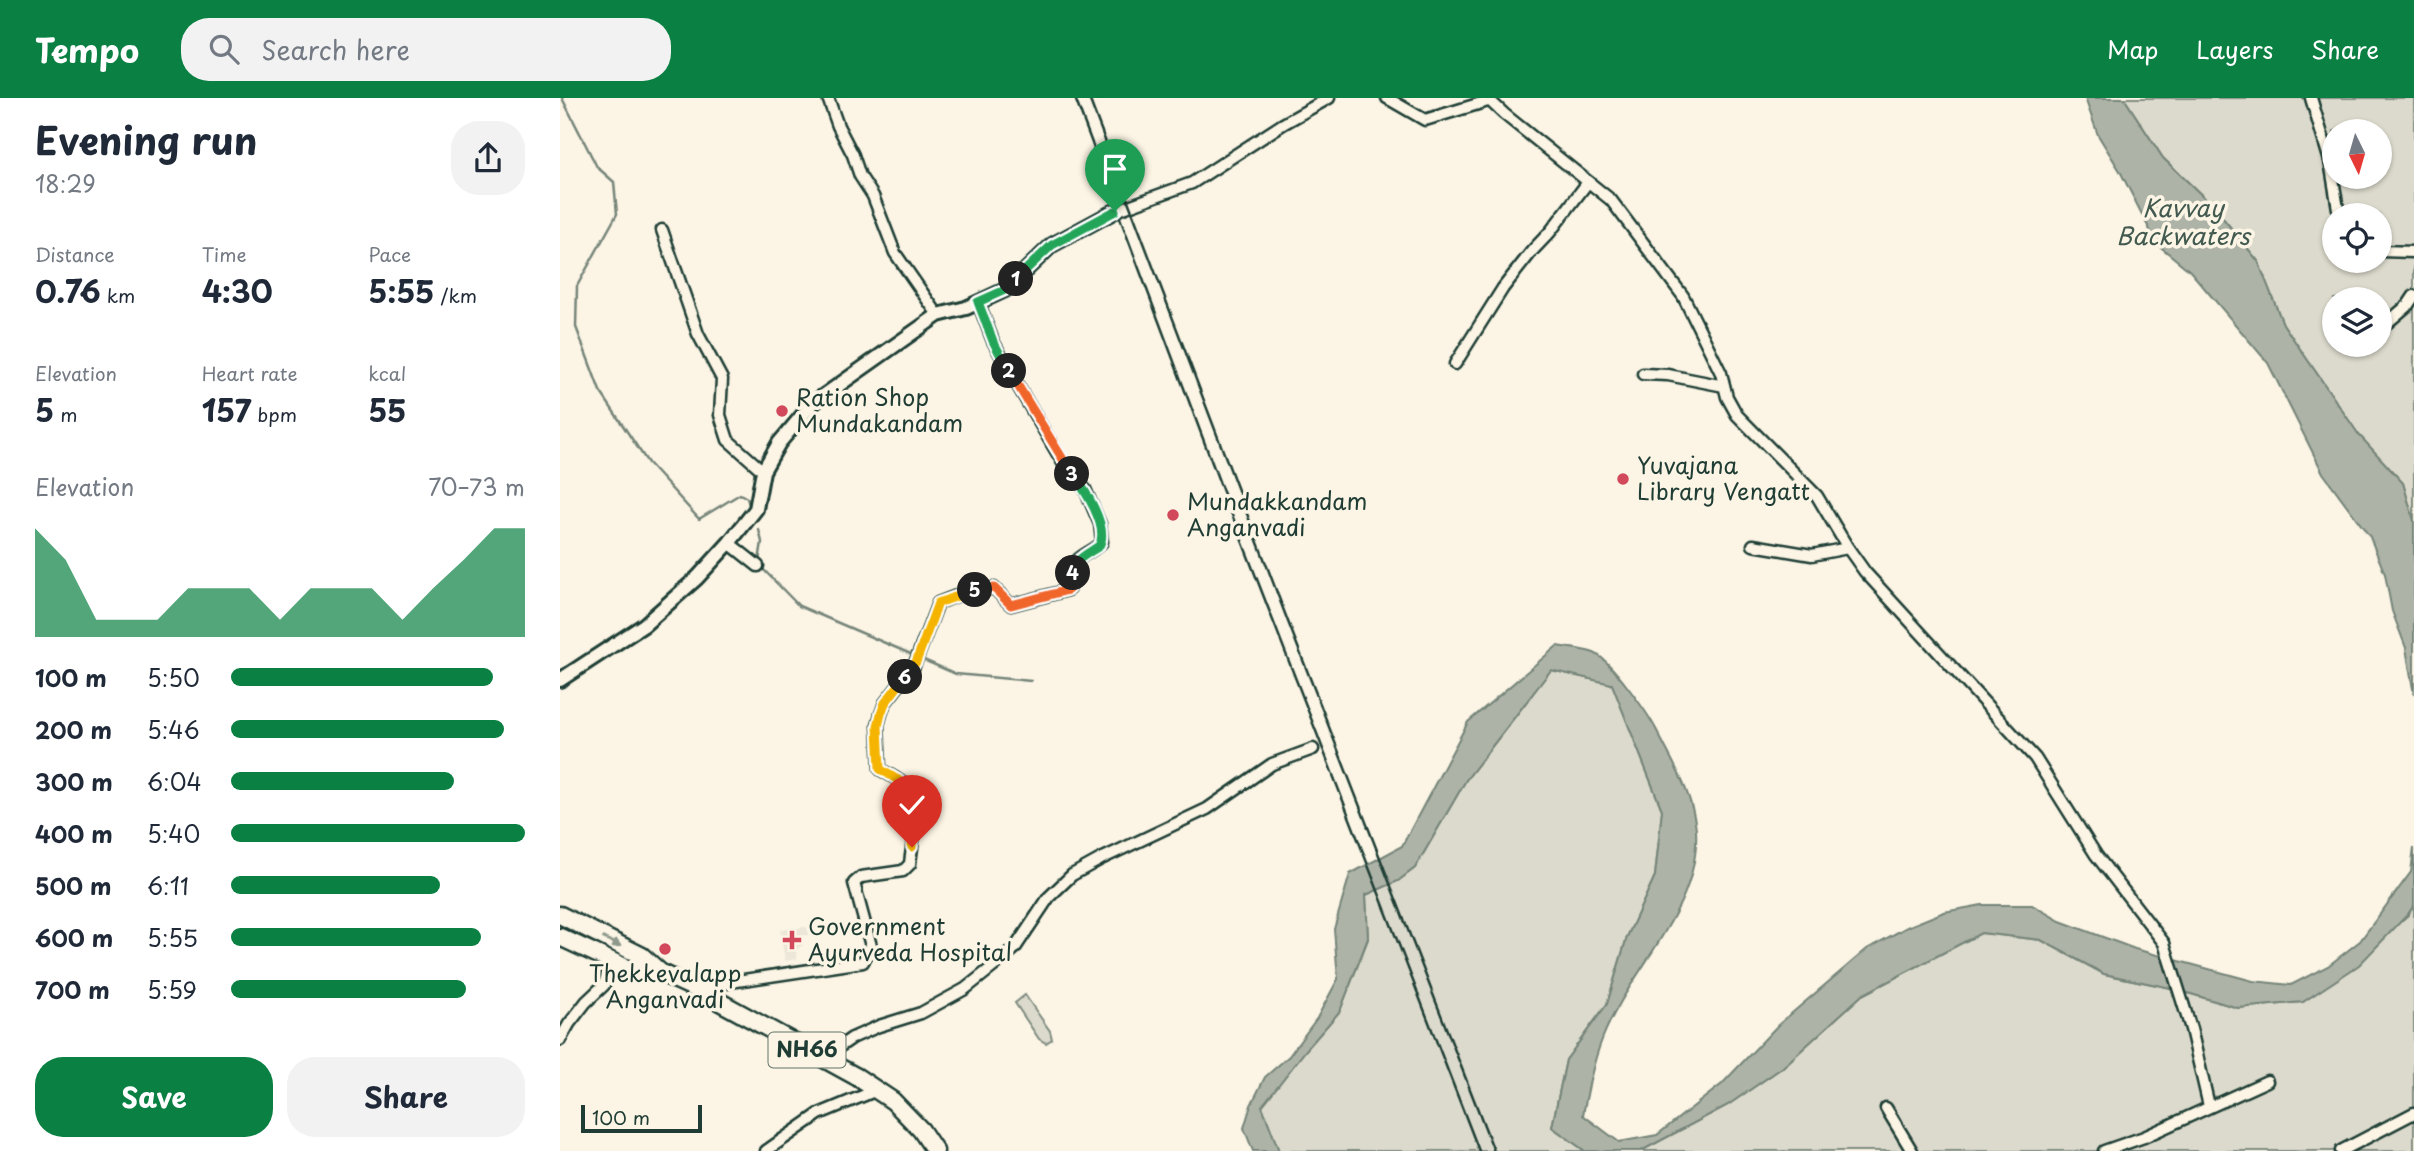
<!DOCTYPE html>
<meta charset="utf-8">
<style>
body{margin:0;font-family:"Playpen Sans",sans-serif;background:#f2f2f3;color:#1f2937;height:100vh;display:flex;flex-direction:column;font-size:26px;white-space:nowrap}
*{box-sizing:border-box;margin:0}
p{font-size:23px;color:#747a83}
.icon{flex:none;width:38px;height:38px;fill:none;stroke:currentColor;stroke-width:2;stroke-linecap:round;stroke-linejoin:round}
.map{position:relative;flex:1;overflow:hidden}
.panel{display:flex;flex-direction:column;background:#fff;width:560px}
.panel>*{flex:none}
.needle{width:46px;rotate:175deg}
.fabs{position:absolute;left:1762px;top:21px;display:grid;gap:14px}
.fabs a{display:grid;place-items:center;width:70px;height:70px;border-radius:50%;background:#fff;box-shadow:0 2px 5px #0004;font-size:35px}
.scale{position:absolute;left:21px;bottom:18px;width:121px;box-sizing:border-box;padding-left:7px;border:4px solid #1f3d34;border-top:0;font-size:19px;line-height:24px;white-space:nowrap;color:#1f3d34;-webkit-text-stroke:5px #fcf5e5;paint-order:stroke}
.pin{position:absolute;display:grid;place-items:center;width:60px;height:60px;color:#fff;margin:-72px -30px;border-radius:50% 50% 50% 0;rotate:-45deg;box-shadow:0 0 7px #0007}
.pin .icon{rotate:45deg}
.km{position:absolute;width:35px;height:35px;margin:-18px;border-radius:50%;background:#222;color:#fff;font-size:19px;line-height:35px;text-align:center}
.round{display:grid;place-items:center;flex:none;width:74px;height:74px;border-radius:28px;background:#f2f2f3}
.summary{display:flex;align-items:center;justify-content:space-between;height:119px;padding:0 35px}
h1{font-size:38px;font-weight:700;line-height:52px}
.metrics{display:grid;grid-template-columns:repeat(3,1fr);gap:10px;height:119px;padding:7px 35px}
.metrics div{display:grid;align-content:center}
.metrics b{font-size:30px;font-weight:700}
.metrics small{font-size:19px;font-weight:400}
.metrics p{font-size:19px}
.chart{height:196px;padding:14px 35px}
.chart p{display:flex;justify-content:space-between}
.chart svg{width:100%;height:126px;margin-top:7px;fill:#0b8043;opacity:.7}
.primary-button{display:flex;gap:14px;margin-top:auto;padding:14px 35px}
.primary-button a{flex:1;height:80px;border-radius:28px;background:#0b8043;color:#fff;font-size:28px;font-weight:700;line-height:80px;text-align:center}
.primary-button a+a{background:#f2f2f3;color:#1f2937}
ul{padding:0 35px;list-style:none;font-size:23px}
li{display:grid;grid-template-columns:112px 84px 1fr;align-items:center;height:52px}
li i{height:18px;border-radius:9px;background:#0b8043}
header{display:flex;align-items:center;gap:42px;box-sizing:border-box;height:98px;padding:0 35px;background:#0b8043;color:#fff}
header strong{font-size:33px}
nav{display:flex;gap:38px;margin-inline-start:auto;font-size:24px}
.search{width:490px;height:63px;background:#f2f2f3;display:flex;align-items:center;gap:18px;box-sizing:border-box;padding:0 24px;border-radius:28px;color:#747a83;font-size:26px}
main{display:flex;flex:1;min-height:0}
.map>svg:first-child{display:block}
</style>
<header>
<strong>Tempo</strong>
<div class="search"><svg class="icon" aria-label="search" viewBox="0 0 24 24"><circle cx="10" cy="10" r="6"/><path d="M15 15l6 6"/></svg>Search here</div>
<nav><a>Map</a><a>Layers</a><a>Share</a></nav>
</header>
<main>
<section class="panel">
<div class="summary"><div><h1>Evening run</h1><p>18:29</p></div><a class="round"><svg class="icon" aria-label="share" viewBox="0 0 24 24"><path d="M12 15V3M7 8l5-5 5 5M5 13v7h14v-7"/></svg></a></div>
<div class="metrics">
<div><p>Distance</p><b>0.76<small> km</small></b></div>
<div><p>Time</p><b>4:30</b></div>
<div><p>Pace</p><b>5:55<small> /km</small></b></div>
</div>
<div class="metrics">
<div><p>Elevation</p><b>5<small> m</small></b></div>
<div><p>Heart rate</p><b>157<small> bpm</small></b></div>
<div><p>kcal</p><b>55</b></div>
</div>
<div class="chart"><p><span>Elevation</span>70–73 m</p>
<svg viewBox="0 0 160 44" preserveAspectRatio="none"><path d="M0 44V6L10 17L20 38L30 38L40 38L50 27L60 27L70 27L80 38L90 27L100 27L110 27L120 38L130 27L140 17L150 6L160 6V44z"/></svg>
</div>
<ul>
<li><b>100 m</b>5:50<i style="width:89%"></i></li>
<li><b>200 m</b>5:46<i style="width:93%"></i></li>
<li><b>300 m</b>6:04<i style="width:76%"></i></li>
<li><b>400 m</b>5:40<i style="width:100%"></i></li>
<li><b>500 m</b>6:11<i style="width:71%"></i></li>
<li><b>600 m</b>5:55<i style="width:85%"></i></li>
<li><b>700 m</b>5:59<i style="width:80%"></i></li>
</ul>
<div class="primary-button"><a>Save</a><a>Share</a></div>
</section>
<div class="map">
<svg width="1854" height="1053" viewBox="0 0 1854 1053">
<rect width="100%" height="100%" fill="#fcf5e5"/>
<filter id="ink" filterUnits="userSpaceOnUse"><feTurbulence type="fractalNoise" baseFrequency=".0143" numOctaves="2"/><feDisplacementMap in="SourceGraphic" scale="14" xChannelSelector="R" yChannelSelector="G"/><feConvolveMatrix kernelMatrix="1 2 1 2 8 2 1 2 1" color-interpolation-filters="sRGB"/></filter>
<g filter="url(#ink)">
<path fill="#ece7d8" d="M 253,828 L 254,836 L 242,838 L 243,847 L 236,852 L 237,861 L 225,863 L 220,832 Z"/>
<g fill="#dcdacc" stroke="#7e8c80" stroke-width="2" fill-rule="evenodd">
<path d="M 1564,0 L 1854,0 L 1854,423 L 1843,385 L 1799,337 L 1723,226 L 1698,163 L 1653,108 L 1603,60 ZM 1774,33 L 1820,33 L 1820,79 L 1774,79 ZM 1774,117 L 1820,117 L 1820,163 L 1774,163 ZM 1774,201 L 1820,201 L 1820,247 L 1774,247 Z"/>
<path d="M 991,572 L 1052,586 L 1102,712 L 1095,778 L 1067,839 L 1047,906 L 1006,962 L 992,1029 L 1025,1053 L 719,1053 L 702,1008 L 746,951 L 780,913 L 808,841 L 806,797 L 838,783 L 855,770 L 906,682 Z"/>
<path d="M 1854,807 L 1854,1053 L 1081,1053 L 1168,1007 L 1223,969 L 1302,897 L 1421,835 L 1481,842 L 1544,876 L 1611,890 L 1678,910 L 1743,904 L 1848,817 Z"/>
<path d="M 465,897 L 490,933 L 492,941 L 486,945 L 479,941 L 455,905 Z"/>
</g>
<g fill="#aeb3a7" stroke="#758479" stroke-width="2">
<path d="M 1525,0 L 1564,0 L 1603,60 L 1653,108 L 1698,163 L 1723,226 L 1799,337 L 1843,385 L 1854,423 L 1854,597 L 1846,550 L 1832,513 L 1825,476 L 1810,439 L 1763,375 L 1708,265 L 1630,173 L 1597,146 L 1560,73 L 1538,37 Z"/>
<path d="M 997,548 C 1009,550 1023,551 1034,555 C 1050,561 1089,617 1097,633 C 1113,665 1133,696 1136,732 C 1141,811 1070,871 1043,939 C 1033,964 1028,991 1023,1017 L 1059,1044 L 1097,1037 L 1162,986 L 1218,927 L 1307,851 L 1347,829 L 1384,814 L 1422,807 L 1472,807 L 1500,823 L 1575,851 L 1693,883 L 1731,887 L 1768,868 L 1800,843 L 1851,774 L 1854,750 L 1854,807 L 1848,816 L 1799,867 L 1743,904 L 1678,910 L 1611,890 L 1544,876 L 1481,842 L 1421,835 L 1302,897 L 1223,969 L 1168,1007 L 1081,1053 L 1025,1053 L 992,1029 L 1006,962 L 1047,906 L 1067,839 L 1095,778 L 1102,712 L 1052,586 L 991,572 L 906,682 L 855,770 L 838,783 L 806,797 L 808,840 L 780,913 L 746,952 L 702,1008 L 719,1053 L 693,1053 L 684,1030 L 691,1007 L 705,979 L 729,958 L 757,920 L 778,881 L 774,831 L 790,776 L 842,748 L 908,624 Z"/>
</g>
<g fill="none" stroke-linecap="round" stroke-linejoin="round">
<g stroke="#758479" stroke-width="2.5">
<path d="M 2,0 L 37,69 L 54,84 L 57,116 L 17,188 L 16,229 L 40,293 L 88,365 L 139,421 L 180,396 L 187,400 L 190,410"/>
<path d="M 199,463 L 202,444 L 199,432"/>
<path d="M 201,469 L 239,508 L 353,557"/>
<path d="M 359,560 L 396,576 L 471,583"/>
</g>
<g stroke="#1f3d34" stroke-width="15">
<g id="minor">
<path d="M 268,0 L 278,28 L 293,57 L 300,78 L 313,98 L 335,155 L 378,217"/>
<path d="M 827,0 L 865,22 L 928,3"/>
<path d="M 927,0 L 944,16 L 1051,102 L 1123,198 L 1161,275 L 1167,299 L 1177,317 L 1257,398 L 1288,450"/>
<path d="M 1751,0 L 1770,63 L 1779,117"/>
<path d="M 555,113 L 632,85 L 723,26 L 769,0"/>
<path d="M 102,132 L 138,236 L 162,281 L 160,317 L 168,342 L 203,373"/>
<path d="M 1820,153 L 1854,154"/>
<path d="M 1820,231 L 1848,207 L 1854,198"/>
<path d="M 895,266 L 943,190 L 972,153 L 990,134 L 1028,84"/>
<path d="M 1083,276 L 1108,277 L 1164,288"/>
<path d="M 169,445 L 198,468"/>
<path d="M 1193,447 L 1252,457 L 1288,450 L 1305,474 L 1475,660 L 1536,757 L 1604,845 L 1631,931 L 1649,1008"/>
<path d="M 138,891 L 177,883 L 303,864 L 311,848 L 294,785 L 301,779 L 343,773 L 350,766 C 352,744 361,710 347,690 C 341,681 328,677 320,671 L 318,627 L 321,616 L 325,605 L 354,568 L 378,505 L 404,495 L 434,490 L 451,507 L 508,492 C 515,484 510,474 515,465 C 521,456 535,453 542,444 L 540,426 L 525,391 L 506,370 L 455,283 L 433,243 L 418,204"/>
<path d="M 0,942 L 9,926 L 26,904 L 44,887 L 51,862"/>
<path d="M 269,965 L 279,949 L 292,940 L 319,928 L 361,915 L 405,891 L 439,864 L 455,850 L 489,799 L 512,777 L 541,761 L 647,711 L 712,666 L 753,651"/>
<path d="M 1326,1010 L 1352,1053"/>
<path d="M 206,1053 L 259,1016 L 317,992"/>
<path d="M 1544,1053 L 1584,1039 L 1707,983"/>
<path d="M 1781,1053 L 1854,1015"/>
</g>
</g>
<g stroke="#1f3d34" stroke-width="18">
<path id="tertiary" d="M 0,582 L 84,527 L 137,480 L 169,445 L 196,411 L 203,373 L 219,345 L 252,306 L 378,217 L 406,210 L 445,192 L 492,147 L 555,113"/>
</g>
<g stroke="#1f3d34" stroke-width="21">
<g id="trunk">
<path d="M 0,817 L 82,858 L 101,875"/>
<path d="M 0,839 L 71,872 L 101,875 L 138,892 L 297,979 L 333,1003 L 361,1032 L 375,1053"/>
</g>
</g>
<use href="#minor" stroke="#fcf5e5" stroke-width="10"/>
<use href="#tertiary" stroke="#fcf5e5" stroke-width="12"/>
<use href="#trunk" stroke="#fcf5e5" stroke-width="16"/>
<g stroke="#1f3d34" stroke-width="2.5">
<path d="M 515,0 L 660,386 L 919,1053"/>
<path d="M 529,0 L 727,521 L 934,1053"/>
</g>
</g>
<defs><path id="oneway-solid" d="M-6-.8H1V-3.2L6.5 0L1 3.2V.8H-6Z" transform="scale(1.75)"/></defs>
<use fill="#8e998c" href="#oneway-solid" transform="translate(52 844) rotate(25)"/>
</g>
<g fill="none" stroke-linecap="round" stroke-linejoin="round" filter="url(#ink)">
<g stroke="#fff" stroke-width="14">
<path id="split-1" d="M 456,181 L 492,147 L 555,113"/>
</g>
<g stroke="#fff" stroke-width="14">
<path id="split-2" d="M 449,273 L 433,243 L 418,204 L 445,192 L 456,181"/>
</g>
<g stroke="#fff" stroke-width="14">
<path id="split-3" d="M 449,273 L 512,376"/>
</g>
<g stroke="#fff" stroke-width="14">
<path id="split-4" d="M 512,376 C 524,390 550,429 539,448 C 528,456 515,460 513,475"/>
</g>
<g stroke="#fff" stroke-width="14">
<path id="split-5" d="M 415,492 L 434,490 L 451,507 L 508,492 L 512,487 L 513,475"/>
</g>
<g stroke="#fff" stroke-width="14">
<path id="split-6" d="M 345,579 L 356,564 L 378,505 L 415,492"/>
</g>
<g stroke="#fff" stroke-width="14">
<path id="split-7" d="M 338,682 L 320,671 L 318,628 L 321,616 L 325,605 L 345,579"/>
</g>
<g stroke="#fff" stroke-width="14">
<path id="split-8" d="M 338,682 C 360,698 353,725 352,749"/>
</g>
<use href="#split-1" stroke="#22a559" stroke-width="9"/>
<use href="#split-2" stroke="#22a559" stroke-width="9"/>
<use href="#split-3" stroke="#f0652b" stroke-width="9"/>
<use href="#split-4" stroke="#22a559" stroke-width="9"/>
<use href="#split-5" stroke="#f0652b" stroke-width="9"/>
<use href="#split-6" stroke="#f5b400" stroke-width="9"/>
<use href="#split-7" stroke="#f5b400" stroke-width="9"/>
<use href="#split-8" stroke="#f5b400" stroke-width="9"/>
</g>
<g fill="#d1495b" stroke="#fcf5e5" stroke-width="2.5">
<circle cx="222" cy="313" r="7"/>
<circle cx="1063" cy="381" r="7"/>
<circle cx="613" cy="417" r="7"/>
<path d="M228.5 831.5h7v7h7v7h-7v7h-7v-7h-7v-7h7z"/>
<circle cx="105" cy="851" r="7"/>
</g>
<g text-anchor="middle" stroke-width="7" stroke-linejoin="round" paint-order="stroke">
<rect fill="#fcf5e5" stroke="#617469" stroke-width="2" x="208.5" y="934.5" width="77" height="35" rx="5"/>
<g font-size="21" font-weight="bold" fill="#1f3d34">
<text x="247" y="959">NH66</text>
</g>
<g font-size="23" fill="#1f3d34" stroke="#fcf5e5" text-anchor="start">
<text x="236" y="308">Ration Shop<tspan x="236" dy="26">Mundakandam</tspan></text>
<text x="1077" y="376">Yuvajana<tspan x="1077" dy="26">Library Vengatt</tspan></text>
<text x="627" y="412">Mundakkandam<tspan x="627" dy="26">Anganvadi</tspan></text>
<text x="248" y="837">Government<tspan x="248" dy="26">Ayurveda Hospital</tspan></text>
<text x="105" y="884" text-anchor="middle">Thekkevalapp<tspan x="105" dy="26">Anganvadi</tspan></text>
</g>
<g font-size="24" font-style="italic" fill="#435a51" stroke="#fcf5e5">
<text x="1623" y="119">Kavvay<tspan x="1623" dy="28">Backwaters</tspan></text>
</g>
</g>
</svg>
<div class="fabs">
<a><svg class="needle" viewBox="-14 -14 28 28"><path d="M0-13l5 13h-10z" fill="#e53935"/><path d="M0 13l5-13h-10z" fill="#747a83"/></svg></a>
<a><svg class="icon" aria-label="locate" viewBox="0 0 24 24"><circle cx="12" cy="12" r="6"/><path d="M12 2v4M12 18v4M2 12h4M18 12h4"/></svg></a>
<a><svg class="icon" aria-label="layers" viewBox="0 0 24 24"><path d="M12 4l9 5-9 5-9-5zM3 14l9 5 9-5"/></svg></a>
</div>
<div class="scale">100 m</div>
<div class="pin" style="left:555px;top:113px;background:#1e9e55"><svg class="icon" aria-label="arrive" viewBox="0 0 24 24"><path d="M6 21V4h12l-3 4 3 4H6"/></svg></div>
<div class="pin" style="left:352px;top:749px;background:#d93025"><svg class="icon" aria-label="check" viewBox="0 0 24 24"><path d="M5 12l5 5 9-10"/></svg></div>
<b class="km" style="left:456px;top:181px">1</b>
<b class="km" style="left:449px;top:273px">2</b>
<b class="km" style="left:512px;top:376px">3</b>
<b class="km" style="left:513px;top:475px">4</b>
<b class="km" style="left:415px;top:492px">5</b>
<b class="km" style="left:345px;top:579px">6</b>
</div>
</main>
